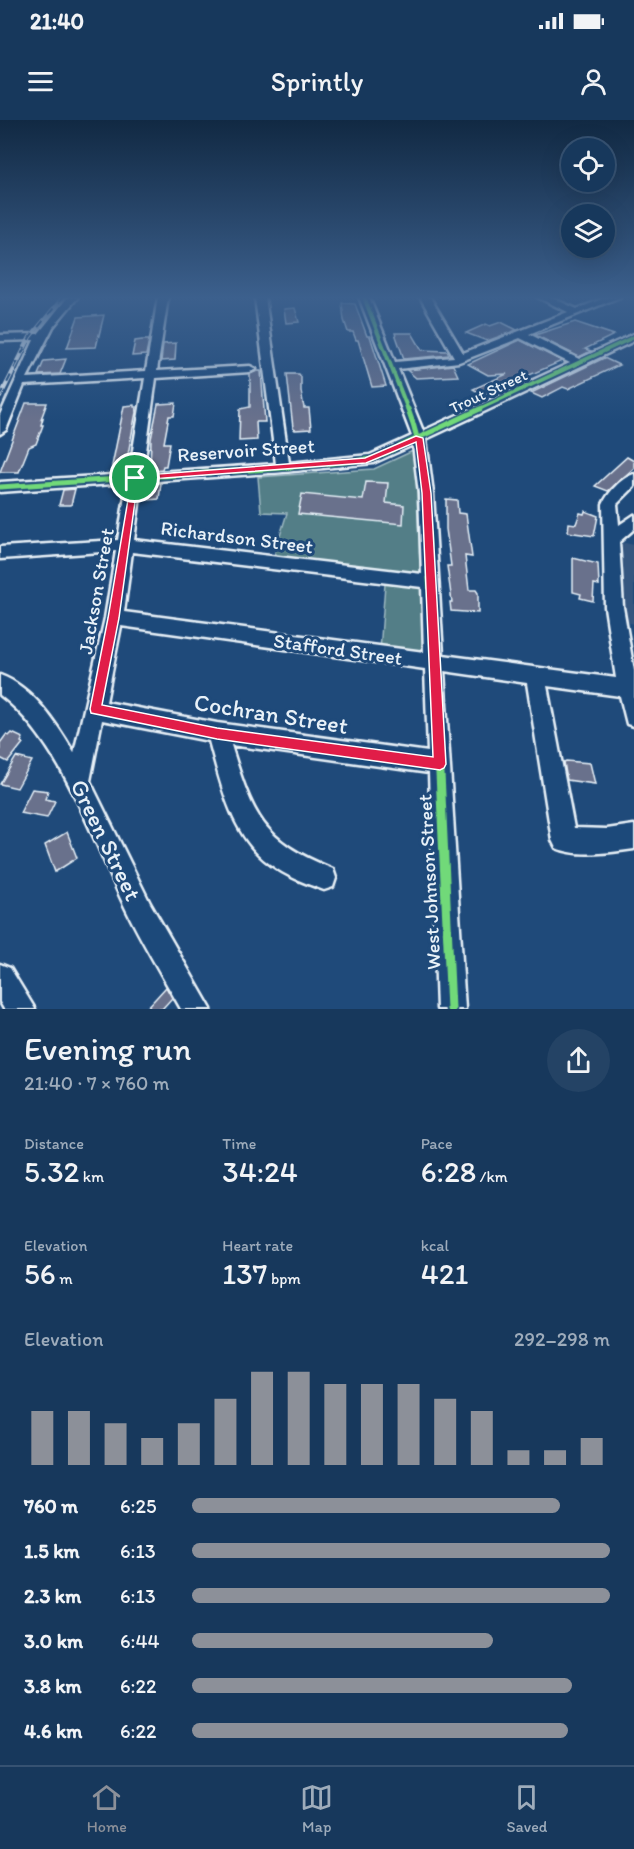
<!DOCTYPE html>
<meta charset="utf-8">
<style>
body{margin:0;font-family:Itim,sans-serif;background:#244365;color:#f1f3f6;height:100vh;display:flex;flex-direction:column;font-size:22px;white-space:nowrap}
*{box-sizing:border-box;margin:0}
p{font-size:20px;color:#9eacbb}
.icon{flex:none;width:33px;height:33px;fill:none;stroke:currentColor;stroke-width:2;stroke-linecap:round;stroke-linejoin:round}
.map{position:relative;height:889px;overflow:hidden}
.details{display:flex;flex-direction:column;background:#17385c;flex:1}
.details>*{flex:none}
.tools{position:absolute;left:561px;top:18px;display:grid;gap:12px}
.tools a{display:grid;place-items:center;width:54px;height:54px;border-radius:50%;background:#17385c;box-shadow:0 6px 24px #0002,0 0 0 2px #365272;font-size:30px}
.pin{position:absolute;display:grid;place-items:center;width:51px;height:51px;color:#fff;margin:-26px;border:3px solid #fff;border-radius:50%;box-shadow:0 2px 6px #0007}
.round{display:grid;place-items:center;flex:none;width:63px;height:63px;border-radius:32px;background:#244365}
.summary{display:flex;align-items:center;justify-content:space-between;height:102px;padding:0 24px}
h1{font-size:33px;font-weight:600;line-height:45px}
.figures{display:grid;grid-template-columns:repeat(3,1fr);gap:9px;height:102px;padding:6px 24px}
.figures div{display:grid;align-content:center}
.figures b{font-size:30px;font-weight:600}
.figures small{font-size:16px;font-weight:400}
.figures p{font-size:16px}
.chart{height:168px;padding:12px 24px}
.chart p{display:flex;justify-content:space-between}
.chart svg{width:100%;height:108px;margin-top:6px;stroke:#8c9099;stroke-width:6}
ul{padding:0 24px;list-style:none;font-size:20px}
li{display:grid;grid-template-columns:96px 72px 1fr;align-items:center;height:45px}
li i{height:15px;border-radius:8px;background:#8c9099}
.status{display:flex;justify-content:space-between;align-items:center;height:42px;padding:0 30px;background:#17385c;direction:ltr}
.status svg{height:16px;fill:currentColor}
header{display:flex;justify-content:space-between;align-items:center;height:78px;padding:0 24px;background:#17385c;font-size:27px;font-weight:600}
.dock{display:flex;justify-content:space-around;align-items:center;height:84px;border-top:2px solid #365272;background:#17385c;font-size:16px;color:#9eacbb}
.dock a{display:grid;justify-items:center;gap:3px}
.dock .on{color:#8c9099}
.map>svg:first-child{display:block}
</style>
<div class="status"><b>21:40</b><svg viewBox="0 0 49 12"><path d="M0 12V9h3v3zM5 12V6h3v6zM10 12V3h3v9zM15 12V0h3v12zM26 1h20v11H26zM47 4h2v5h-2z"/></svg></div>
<header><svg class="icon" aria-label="menu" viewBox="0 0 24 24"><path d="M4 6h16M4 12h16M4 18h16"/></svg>Sprintly<svg class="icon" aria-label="person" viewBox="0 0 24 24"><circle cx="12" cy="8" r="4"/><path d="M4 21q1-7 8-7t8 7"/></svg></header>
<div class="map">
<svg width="634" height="889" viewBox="0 0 634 889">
<rect width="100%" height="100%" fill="#1f4a7a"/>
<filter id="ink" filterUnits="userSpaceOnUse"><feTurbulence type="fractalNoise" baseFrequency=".0167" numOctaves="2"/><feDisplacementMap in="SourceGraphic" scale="12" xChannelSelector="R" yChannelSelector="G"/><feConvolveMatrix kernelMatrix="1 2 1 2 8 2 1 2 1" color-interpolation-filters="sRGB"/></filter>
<g filter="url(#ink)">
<path fill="#35567f" d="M 625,423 L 634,425 L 634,504 L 623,501 L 619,424 Z"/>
<path fill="#527e87" stroke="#9db8c0" stroke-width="1.5" d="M 415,330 L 424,538 L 380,531 L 386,451 L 273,439 L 287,393 L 261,392 L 258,357 L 374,349 Z"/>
<g fill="#69718c" stroke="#e8f1f8" stroke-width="1.5">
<path d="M 342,183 L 355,184 L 367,216 L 370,216 L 386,266 L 372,267 L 358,220 L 356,220 L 353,212 L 348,212 L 344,200 Z"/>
<path d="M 295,188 L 299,202 L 286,203 L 284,189 Z"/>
<path d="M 104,195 L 96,227 L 67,228 L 78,197 Z"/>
<path d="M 501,202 L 517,210 L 487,221 L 466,213 L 486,204 L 490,206 Z"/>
<path d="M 575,202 L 614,215 L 585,229 L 591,231 L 579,237 L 535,215 Z"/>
<path d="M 395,213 L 412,213 L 422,230 L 447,231 L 449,235 L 404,239 Z"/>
<path d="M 142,220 L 149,220 L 146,235 L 132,236 L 135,221 Z"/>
<path d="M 520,220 L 562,241 L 483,275 L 473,269 L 507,254 L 488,255 L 468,244 Z"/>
<path d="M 176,223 L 175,240 L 161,241 L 163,224 Z"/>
<path d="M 604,238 L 619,245 L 568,269 L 563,267 L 542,278 L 531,273 Z"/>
<path d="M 66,239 L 60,254 L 38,255 L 44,241 Z"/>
<path d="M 453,245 L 458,256 L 416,258 L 407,250 Z"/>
<path d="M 257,251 L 261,251 L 265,302 L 256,302 L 257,320 L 239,321 L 240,289 L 250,287 L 250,254 Z"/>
<path d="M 287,254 L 299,254 L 301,257 L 301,271 L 304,288 L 309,288 L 311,309 L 295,310 L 293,308 Z"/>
<path d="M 26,283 L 47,283 L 41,299 L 43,298 L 41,305 L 43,305 L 36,324 L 29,327 L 19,352 L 0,352 Z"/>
<path d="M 176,283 L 174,296 L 169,296 L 164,323 L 170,323 L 166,346 L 163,346 L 162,349 L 150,350 L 151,319 L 158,284 Z"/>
<path d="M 134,285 L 134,287 L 137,287 L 125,350 L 111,351 L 124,286 Z"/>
<path d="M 627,337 L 634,341 L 634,348 L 608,371 L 595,366 Z"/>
<path d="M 366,362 L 388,363 L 386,383 L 404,385 L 403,404 L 298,394 L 302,374 L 363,380 Z"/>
<path d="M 161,363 L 159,379 L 147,380 L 148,364 Z"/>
<path d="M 75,369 L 71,385 L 59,385 L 63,370 Z"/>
<path d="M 446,379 L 457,380 L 458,393 L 466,394 L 472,437 L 465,436 L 469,470 L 476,470 L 478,473 L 478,493 L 451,491 L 450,482 L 452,482 L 447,446 L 451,446 L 446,409 Z"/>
<path d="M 585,391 L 598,396 L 594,416 L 568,412 L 569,403 L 576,404 L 580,393 L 584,394 Z"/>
<path d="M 573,438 L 598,444 L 599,465 L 594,464 L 593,481 L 580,478 L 581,474 L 573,472 Z"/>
<path d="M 12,613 L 23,618 L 21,622 L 23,623 L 8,642 L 0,638 L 0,623 L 6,615 L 9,616 Z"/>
<path d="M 16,637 L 32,641 L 17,668 L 0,664 Z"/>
<path d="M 566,641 L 590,643 L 595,664 L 567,660 L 564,642 Z"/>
<path d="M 32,669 L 48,671 L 45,679 L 55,681 L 47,698 L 20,693 Z"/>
<path d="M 67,712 L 77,738 L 55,752 L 45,725 Z"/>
<path d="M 166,867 L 172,878 L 162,889 L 146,889 Z"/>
</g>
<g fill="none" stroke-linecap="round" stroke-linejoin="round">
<g stroke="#e8f1f8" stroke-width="5">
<g id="minor">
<path d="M 68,177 L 78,177 L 53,207 L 27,258 L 146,251 L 158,177 L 168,177 L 157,251 L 250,246 L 256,249 L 250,252 L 156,258 L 143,353 L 276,344 L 255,177 L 265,177 L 289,343 L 370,335 L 412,316 L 359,177 L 369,177 L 395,242 L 454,237 L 420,177 L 430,177 L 463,233 L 568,192 L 537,177 L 550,177 L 577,189 L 607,177 L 620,177 L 529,214 L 579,239 L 634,214 L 634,221 L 426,319 L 433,373 L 443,535 L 616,558 L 605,487 L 603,384 C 608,373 621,358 634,354 L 634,367 L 617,384 L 619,405 L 634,395 L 634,409 L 619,422 L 623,487 L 634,551 L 634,606 L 627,604 L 620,576 L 547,566 L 574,708 L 607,709 L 634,705 L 634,729 C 610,732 579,738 556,728 L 552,720 L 527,563 L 444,551 L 465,889 L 437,889 L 429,653 L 231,625 C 253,696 261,720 333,749 L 336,758 L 333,767 L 324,770 C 305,763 286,756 270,744 C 232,717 221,664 209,621 L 102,600 L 90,661 L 150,783 L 211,889 L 181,889 C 162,855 141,821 124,785 C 92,718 61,621 0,575 L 0,555 C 33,567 57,604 74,633 L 105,498 L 116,431 L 0,439 L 0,427 L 118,420 L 127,363 L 0,372 L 0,362 L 129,354 L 145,258 L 24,265 L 6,310 L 0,314 L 0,295 L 34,220 L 0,221 L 0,215 L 38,214 ZM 520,218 L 570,243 L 423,311 L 398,249 L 459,242 ZM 413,325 L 419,373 L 422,454 L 134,420 L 142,362 L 283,352 L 373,343 ZM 132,432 L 422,467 L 424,532 L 124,492 ZM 121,506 L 425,549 L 428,632 L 217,603 L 106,582 Z"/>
<path d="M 0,844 L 10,848 L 35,889 L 4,889 L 0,882 Z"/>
</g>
</g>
<use href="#minor" fill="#1f4a7a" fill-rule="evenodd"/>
<g stroke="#e8f1f8" stroke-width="4">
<path id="rail" d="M 0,277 L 30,217 L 63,177"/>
</g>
<use href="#rail" stroke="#1f4a7a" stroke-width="2" stroke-dasharray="8" stroke-linecap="butt"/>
<g stroke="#1f4a7a" stroke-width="6">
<g id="cycleway-far3">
<path d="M 364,177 L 408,290"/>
<path d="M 477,290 L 634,217"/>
</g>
</g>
<g stroke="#1f4a7a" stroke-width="8">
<g id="cycleway-far2">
<path d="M 408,289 C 427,338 427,387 429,439"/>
<path d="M 0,367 L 283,348 L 373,339 L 480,289"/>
</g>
</g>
<g stroke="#1f4a7a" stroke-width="10">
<path id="cycleway-far1" d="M 429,437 L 439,634"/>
</g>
<g stroke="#1f4a7a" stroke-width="13">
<path id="cycleway" d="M 439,632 L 451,889"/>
</g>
<use href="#cycleway-far3" stroke="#71d979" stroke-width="4"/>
<use href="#cycleway-far2" stroke="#71d979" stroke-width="5"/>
<use href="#cycleway-far1" stroke="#71d979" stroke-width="7"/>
<use href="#cycleway" stroke="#71d979" stroke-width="9"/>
</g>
</g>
<linearGradient id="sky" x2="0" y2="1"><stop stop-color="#112943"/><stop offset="0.59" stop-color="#3c608d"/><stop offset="1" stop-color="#3c608d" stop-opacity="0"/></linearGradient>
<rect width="634" height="301" fill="url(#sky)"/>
<path fill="#e11d48" stroke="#fff" stroke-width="1.5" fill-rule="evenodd" d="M 416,316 L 423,318 L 431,373 L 446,644 L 444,648 L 440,650 L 217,619 L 91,593 L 90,589 L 108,498 L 132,356 L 365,338 ZM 416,322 L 422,373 L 433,637 L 217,608 L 102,585 L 119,498 L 138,360 L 366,343 Z"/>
<g text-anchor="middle" stroke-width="6" stroke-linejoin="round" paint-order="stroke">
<g font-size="16" fill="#e8f1f8" stroke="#1f4a7a">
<text transform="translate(488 271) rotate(-25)" y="6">Trout Street</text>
</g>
<g font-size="20" fill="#e8f1f8" stroke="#1f4a7a">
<text transform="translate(246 330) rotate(-4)" y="7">Reservoir Street</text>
<text transform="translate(237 417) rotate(7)" y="7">Richardson Street</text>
<text transform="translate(96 471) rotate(-80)" y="7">Jackson Street</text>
<text transform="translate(338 529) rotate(8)" y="7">Stafford Street</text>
<text transform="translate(429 762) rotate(-93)" y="7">West Johnson Street</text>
</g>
<g font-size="24" fill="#e8f1f8" stroke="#1f4a7a">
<text transform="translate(271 594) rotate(9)" y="8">Cochran Street</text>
<text transform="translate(106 720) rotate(64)" y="8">Green Street</text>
</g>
</g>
</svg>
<div class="tools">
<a><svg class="icon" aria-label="locate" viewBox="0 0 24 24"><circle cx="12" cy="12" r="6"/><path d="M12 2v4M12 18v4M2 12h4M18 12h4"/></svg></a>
<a><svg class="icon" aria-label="layers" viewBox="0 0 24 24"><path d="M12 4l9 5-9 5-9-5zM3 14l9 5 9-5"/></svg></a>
</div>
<div class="pin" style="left:135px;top:358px;background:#1e9e55"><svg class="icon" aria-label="arrive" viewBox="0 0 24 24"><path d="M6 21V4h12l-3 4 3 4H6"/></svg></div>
</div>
<section class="details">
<div class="summary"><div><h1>Evening run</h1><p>21:40 · 7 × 760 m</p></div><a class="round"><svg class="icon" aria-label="share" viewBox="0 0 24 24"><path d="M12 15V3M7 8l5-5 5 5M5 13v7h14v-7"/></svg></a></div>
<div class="figures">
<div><p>Distance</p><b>5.32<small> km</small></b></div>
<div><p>Time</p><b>34:24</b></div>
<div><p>Pace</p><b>6:28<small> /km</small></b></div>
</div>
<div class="figures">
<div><p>Elevation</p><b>56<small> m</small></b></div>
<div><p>Heart rate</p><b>137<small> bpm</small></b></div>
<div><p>kcal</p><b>421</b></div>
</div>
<div class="chart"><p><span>Elevation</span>292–298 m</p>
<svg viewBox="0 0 160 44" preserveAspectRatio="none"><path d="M5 44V22M15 44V22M25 44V27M35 44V33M45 44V27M55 44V17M65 44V6M75 44V6M85 44V11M95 44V11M105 44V11M115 44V17M125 44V22M135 44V38M145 44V38M155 44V33"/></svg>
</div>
<ul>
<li><b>760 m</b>6:25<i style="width:88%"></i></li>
<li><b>1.5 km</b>6:13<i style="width:100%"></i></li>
<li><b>2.3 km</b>6:13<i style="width:100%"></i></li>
<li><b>3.0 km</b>6:44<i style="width:72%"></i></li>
<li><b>3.8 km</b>6:22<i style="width:91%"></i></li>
<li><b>4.6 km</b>6:22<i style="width:90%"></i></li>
</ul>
</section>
<nav class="dock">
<a class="on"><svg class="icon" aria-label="home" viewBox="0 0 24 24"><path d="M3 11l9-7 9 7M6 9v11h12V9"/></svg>Home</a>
<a><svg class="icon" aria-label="map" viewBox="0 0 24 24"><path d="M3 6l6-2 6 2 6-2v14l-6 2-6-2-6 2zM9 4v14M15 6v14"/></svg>Map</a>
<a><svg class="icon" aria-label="saved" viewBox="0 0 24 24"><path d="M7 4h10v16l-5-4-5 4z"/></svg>Saved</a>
</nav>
